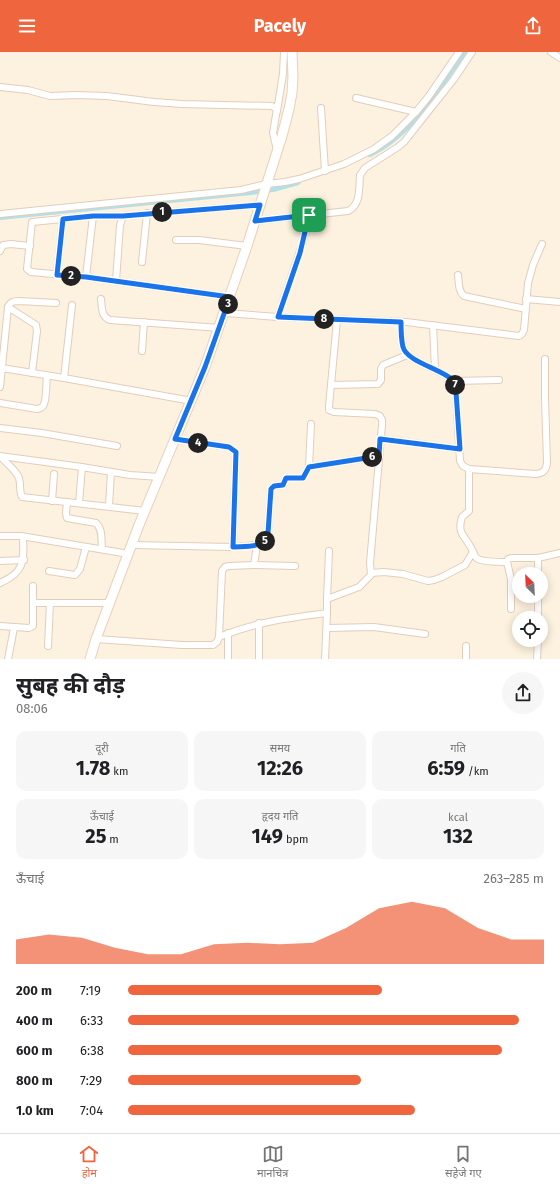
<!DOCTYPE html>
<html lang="hi">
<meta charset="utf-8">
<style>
body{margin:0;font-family:"Fira Sans","Noto Sans Devanagari",sans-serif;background:#f6f6f6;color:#202124;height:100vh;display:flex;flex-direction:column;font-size:15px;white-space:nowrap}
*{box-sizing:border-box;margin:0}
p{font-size:13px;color:#757577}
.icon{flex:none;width:22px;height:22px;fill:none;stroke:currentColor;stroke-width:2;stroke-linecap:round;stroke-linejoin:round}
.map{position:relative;height:607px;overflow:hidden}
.details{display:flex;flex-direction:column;background:#fff;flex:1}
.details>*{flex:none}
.needle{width:26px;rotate:336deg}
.tools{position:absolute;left:512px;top:515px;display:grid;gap:8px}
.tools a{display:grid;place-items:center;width:36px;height:36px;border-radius:50%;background:#fff;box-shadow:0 2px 10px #0003;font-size:20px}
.pin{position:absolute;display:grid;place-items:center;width:34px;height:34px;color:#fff;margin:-17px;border-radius:8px;box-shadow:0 2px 6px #0006}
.km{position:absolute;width:20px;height:20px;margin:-10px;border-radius:50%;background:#222;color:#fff;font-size:11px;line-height:20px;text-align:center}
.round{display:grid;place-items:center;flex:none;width:42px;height:42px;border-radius:21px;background:#f6f6f6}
.head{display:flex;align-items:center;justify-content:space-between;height:68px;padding:0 16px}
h1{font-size:22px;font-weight:700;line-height:30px}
.figures{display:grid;grid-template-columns:repeat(3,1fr);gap:6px;height:68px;padding:4px 16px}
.figures div{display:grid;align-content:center;border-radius:10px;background:#f6f6f6;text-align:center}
.figures b{font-size:20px;font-weight:700}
.figures small{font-size:11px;font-weight:400}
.figures p{font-size:11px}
.chart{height:112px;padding:8px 16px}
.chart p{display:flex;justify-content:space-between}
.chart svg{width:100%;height:72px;margin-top:4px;fill:#ef653d;opacity:.7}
ul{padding:0 16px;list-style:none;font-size:13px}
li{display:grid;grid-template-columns:64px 48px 1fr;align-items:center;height:30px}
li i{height:10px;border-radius:5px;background:#ef653d}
header{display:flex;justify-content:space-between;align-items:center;height:52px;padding:0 16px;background:#ef653d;color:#fff;font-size:18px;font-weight:700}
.dock{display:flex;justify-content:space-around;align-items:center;height:56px;border-top:1px solid #e0e0e0;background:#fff;font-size:11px;color:#757577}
.dock a{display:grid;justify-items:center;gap:2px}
.dock .selected{color:#ef653d}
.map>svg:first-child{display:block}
</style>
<header><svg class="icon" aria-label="menu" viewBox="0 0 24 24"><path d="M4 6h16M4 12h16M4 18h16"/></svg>Pacely<svg class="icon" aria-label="share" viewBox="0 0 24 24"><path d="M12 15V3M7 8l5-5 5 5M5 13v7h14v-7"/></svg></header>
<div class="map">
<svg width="560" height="607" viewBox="0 0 560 607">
<rect width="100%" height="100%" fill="#fdf2df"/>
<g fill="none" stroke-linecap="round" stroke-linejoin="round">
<g stroke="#b3e0e8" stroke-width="6">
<path d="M 370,102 C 411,83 439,36 464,0"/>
<path d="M 0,165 L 251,140 L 273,137 L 298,130"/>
</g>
<g stroke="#e2cdbb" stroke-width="8">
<g id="street">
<path d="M 551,0 L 560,6"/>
<path d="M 0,35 L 28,38 L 50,44 L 76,43 L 107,44 L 154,50 L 182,52 L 272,54 L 277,57 L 273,81 L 277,98"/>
<path d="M 356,46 L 416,60"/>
<path d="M 321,56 L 325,119"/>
<path d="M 277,59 L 283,22 L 284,0"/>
<path d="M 0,162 L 241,138 L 266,132 L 285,130 L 299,127 L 344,112 L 374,97 L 392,84 L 416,60 L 429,44 L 459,0"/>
<path d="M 123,164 L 93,164 L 32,170 L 27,217 L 31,220 L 86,225 L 230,245"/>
<path d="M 255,169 L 348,159 C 361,153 359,136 360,123 L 365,116 L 398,95 L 404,90 L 454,27 L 472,0"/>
<path d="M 176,188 L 199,188 L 247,194"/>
<path d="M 0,199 L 3,193 L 11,192 L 30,194"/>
<path d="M 142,210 L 147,161"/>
<path d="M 57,223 L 63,167"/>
<path d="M 458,223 C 459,231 458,239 464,244 L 526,257"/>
<path d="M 86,225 L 93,164"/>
<path d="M 116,229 L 120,173 L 123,164 L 260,153"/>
<path d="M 101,247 C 102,255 101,265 110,268 L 220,276"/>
<path d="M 526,247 L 560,250"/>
<path d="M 8,255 L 36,273 L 37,279 L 32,321"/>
<path d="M 225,261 L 278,265 L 406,270 L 519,284 L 522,282 L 524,278 L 528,231 L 533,213 L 542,192"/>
<path d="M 278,265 L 303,190 L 309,163"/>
<path d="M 401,270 C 401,278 401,287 403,295 C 407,310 441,317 454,329 L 456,340 L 460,409 L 463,414 L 469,417 L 536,422 C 544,421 546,418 547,411 L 545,346 L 545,307"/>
<path d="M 433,273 L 435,317"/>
<path d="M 142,299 L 144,270"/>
<path d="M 2,316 L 64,326 L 192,349"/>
<path d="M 64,326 L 72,253"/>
<path d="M 454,329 L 499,328"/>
<path d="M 331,333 L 378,332 L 381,328 L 381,317 L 383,313 L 407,303"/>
<path d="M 0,335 L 8,255 C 10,250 13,249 19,249 L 56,251"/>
<path d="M 0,351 L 37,357 C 40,356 41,357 43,354 C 47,349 46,330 47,324"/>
<path d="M 311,372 L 309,415 L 379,404"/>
<path d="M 0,376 L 42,381 L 117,394"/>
<path d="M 175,387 L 229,395 L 236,400 L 233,495"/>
<path d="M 381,387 L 460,397"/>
<path d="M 0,404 C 6,411 16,418 19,426 C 21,432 19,439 22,445 L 145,459"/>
<path d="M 0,404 L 82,415 L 130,423 L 160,425"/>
<path d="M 469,417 L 469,459 L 462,465 C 457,481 464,483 470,494 C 473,498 474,505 478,507 C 484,510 500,510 507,510 L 508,507 L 511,506 L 538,506 L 538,522"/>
<path d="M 52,449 L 54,422"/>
<path d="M 67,450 L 66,461 L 67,466 L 96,471 C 103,477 101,489 102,497"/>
<path d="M 79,451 L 82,415"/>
<path d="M 109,454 L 111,420"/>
<path d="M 0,484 L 21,484 L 129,502"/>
<path d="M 132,493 L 233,495 L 257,493 L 263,491 L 267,487 L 268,481 L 271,437 L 274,434 L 283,433 L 286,426 L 303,426 L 309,415"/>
<path d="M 538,506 L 560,501"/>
<path d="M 0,509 L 24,508"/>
<path d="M 507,510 L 511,527 L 511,557"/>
<path d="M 254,513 L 295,514"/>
<path d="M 49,519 L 75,523 L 80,517 L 86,495"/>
<path d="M 371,521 L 384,520 L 403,522 L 428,529 L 434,528 L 442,525 L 465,513 L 473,500"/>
<path d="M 0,531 C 25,520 24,509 23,485"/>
<path d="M 327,547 L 329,499"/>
<path d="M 33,551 L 110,551"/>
<path d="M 327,561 L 327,547 L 359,535 L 371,523 L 370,511 L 382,373 L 382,368 L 380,364 L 375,362 L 334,360 L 329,358 L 329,354 L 337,268"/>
<path d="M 538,566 L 538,544"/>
<path d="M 0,574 L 29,576 L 33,574 L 33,534"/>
<path d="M 327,576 L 374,575 L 425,582"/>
<path d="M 228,581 L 228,607"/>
<path d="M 219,585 L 222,519 L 225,515 L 229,514 L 254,513 L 257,493"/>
<path d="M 96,587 L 182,593 L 213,593 L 217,590 L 219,585 C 256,570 288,566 327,561 L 325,607"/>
<path d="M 48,594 L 50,551"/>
<path d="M 466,594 L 466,607"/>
<path d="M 8,607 L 14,576"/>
<path d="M 259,607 L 259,571"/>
<path d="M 537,607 L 538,588"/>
</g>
</g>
<g stroke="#e9d0bb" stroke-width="11">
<path id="secondary" d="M 90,607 L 96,587 L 139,473 L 205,315 L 247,194 L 282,84 L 289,57 L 292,41 L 293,25 L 292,0"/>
</g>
<use href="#street" stroke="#fff" stroke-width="6"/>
<use href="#secondary" stroke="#fff" stroke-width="9"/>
</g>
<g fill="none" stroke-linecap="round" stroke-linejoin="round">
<g stroke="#fff" stroke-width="8">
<path id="route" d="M 260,153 L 255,169 L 309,163 L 300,201 L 278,265 L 401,270 C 401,278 401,287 403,295 C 407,310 442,317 454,329 L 456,340 L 460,397 L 380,387 L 379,404 L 309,415 L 303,426 L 286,426 L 283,433 L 274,434 L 271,437 L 268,481 C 264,497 246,494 233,495 L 236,400 L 229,395 L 175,387 L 205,315 L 230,245 L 86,225 L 57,223 L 63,167 L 93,164 L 123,164 Z"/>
</g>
<use href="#route" stroke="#1a73e8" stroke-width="5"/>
</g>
</svg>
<div class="tools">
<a><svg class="needle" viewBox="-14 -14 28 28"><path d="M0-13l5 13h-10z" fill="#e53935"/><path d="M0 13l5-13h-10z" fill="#757577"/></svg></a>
<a><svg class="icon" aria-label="locate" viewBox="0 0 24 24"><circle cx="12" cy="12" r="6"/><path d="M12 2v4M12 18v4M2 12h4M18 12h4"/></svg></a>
</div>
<div class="pin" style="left:309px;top:163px;background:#1e9e55"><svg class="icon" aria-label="arrive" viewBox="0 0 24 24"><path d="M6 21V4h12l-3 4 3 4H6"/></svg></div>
<b class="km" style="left:162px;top:160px">1</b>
<b class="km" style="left:71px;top:224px">2</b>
<b class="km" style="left:228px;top:252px">3</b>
<b class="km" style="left:198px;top:391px">4</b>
<b class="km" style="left:265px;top:489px">5</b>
<b class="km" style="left:372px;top:405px">6</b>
<b class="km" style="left:455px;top:333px">7</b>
<b class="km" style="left:324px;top:267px">8</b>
</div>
<section class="details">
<div class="head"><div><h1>सुबह की दौड़</h1><p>08:06</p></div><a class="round"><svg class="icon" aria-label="share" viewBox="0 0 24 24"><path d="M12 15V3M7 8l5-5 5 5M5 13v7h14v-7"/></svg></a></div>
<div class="figures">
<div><p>दूरी</p><b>1.78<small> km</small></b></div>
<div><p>समय</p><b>12:26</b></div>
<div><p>गति</p><b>6:59<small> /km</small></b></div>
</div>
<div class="figures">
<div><p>ऊँचाई</p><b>25<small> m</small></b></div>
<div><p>हृदय गति</p><b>149<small> bpm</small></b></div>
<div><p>kcal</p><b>132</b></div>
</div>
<div class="chart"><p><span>ऊँचाई</span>263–285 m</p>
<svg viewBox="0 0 160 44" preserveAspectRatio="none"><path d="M0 44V29L10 26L20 28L30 34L40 38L50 38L60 32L70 31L80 32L90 31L100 22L110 10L120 6L130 10L140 22L150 29L160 29V44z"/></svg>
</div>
<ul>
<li><b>200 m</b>7:19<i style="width:61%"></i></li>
<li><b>400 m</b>6:33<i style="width:94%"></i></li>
<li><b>600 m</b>6:38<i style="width:90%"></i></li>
<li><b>800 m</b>7:29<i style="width:56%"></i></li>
<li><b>1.0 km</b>7:04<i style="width:69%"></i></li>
</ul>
</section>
<nav class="dock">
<a class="selected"><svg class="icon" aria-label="home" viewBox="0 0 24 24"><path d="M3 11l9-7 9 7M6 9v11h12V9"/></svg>होम</a>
<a><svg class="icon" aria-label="map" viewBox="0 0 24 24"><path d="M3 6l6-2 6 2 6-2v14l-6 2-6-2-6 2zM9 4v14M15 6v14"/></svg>मानचित्र</a>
<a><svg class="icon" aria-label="saved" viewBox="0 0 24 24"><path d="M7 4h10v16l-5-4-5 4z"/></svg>सहेजे गए</a>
</nav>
